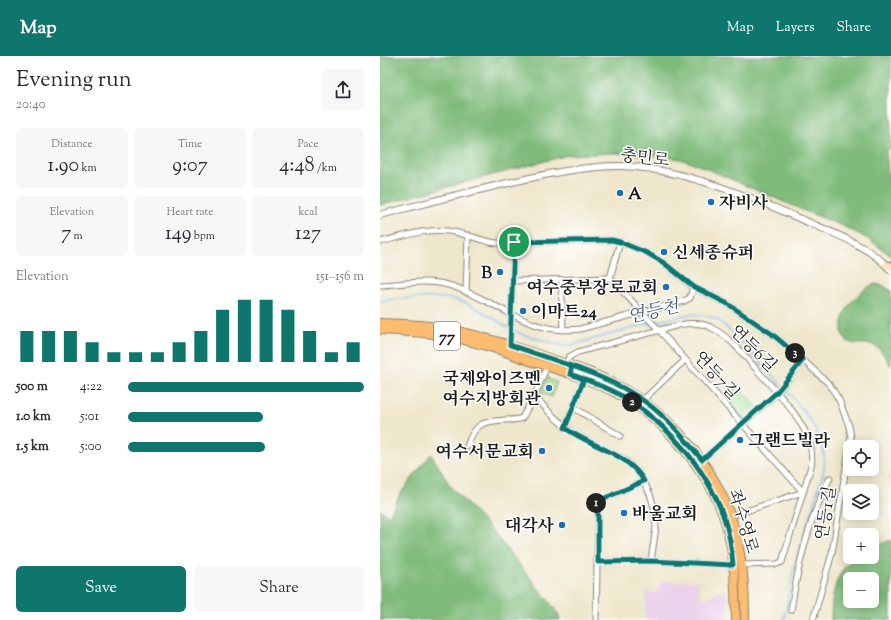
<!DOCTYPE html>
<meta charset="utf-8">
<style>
body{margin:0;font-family:"Sorts Mill Goudy","Noto Serif KR",serif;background:#f7f7f7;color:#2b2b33;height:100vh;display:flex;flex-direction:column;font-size:15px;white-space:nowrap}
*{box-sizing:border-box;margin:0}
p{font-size:13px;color:#7c7c81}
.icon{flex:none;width:22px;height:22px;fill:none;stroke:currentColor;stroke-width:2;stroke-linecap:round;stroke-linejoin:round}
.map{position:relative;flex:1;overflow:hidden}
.panel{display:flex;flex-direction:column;background:#fff;width:380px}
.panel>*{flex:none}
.tools{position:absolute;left:463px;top:384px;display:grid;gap:8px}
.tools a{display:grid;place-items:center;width:36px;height:36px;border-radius:6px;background:#fff;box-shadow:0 2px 10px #0003;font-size:20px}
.pin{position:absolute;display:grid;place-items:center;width:34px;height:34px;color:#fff;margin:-17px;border:2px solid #fff;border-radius:50%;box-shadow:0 1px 4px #0007}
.km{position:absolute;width:20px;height:20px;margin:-10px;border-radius:50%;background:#222;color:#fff;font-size:11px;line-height:20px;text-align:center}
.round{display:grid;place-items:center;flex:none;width:42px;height:42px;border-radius:6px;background:#f7f7f7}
.summary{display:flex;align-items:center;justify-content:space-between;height:68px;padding:0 16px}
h1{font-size:22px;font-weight:600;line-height:30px}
.metrics{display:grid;grid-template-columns:repeat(3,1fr);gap:6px;height:68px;padding:4px 16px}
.metrics div{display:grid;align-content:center;border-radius:6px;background:#f7f7f7;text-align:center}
.metrics b{font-size:20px;font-weight:600}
.metrics small{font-size:11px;font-weight:400}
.metrics p{font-size:11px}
.chart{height:112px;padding:8px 16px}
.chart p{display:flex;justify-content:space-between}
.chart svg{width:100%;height:72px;margin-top:4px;stroke:#0f766e;stroke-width:6}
.primary-button{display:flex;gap:8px;margin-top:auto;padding:8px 16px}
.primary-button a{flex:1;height:46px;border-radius:6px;background:#0f766e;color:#fff;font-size:16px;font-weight:600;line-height:46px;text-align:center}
.primary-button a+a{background:#f7f7f7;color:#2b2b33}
ul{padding:0 16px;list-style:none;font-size:13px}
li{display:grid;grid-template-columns:64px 48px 1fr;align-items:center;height:30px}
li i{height:10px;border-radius:5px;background:#0f766e}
header{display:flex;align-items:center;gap:24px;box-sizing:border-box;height:56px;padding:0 20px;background:#0f766e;color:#fff}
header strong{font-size:19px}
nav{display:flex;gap:22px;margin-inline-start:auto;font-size:14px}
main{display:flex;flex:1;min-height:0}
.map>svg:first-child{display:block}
</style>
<header>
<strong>Map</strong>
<nav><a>Map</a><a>Layers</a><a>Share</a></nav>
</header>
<main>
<section class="panel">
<div class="summary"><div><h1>Evening run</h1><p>20:40</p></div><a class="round"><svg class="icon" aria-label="share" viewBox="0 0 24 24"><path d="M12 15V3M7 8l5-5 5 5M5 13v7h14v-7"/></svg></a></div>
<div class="metrics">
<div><p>Distance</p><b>1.90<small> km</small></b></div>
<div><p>Time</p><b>9:07</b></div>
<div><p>Pace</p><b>4:48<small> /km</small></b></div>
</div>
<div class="metrics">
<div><p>Elevation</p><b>7<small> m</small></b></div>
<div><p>Heart rate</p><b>149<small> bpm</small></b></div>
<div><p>kcal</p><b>127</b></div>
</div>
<div class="chart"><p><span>Elevation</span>151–156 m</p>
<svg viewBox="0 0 160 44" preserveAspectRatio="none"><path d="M5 44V25M15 44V25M25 44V25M35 44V32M45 44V38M55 44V38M65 44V38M75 44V32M85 44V25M95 44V12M105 44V6M115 44V6M125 44V12M135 44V25M145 44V38M155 44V32"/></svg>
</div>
<ul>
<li><b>500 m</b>4:22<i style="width:100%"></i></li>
<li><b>1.0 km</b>5:01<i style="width:57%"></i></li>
<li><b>1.5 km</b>5:00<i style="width:58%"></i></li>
</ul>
<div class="primary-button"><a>Save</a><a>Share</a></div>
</section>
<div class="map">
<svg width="511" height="564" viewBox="0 0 511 564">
<rect width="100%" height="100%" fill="#fff"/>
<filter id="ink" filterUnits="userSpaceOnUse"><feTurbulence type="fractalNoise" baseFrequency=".025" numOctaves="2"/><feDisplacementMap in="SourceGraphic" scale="8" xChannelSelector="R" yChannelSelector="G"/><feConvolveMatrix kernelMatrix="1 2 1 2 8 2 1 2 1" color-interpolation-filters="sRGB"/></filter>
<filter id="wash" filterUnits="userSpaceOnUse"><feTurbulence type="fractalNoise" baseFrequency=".012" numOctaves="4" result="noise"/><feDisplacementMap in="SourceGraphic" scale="16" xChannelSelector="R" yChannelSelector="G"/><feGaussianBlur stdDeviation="0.9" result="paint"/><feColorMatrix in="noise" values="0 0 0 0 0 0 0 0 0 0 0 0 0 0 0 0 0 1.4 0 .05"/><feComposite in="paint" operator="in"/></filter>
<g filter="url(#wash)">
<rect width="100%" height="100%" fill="#efe7cc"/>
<path fill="#ebd1eb" d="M 281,525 L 319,525 L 319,543 L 327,543 L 337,535 L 347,535 L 348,564 L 265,564 L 266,534 L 276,537 Z"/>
<g fill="#9fdb8f" stroke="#5e7c56">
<path d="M 167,320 L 169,321 L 169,324 L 177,326 L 172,341 L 161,337 Z"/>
<path d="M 357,329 L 378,352 L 366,363 L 362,363 L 343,341 Z"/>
</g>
<g fill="#7fbb7a" stroke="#4e6c4b" fill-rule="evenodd">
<path d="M 0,0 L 511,0 L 511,92 L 506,95 L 509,127 L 511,128 L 511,200 L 490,184 L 463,170 L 425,155 L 318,109 L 300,103 L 279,100 L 235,97 L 188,99 L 0,149 Z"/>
<path d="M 494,228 L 504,230 L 511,235 L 511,310 C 506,303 502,293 493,289 C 485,286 474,291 466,284 C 463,282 462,277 462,273 C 461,254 477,236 494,228 Z"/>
<path d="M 51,398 L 70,430 L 114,477 L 178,557 L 180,564 L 0,564 L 0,454 L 9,460 L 20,438 Z"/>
<path d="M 511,484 L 511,564 L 451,564 C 451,544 455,512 476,502 C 480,500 487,501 492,501 L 492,492 ZM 470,523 L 492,523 L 492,545 L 470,545 Z"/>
</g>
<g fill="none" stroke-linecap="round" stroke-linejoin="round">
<g stroke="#77bbed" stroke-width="1.5">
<path d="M 0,245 C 25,243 60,238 83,246 C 99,252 114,263 129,272"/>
<path d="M 274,266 L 310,258 L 323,259 L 337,263 L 355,279 L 401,329"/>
<path d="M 132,274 L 144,279 L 185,290 L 192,289 L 271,267"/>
<path d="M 404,564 L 413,516 L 443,418 C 451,385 425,354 404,332"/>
</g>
</g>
</g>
<g filter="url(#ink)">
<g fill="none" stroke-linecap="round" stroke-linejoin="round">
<g stroke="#868274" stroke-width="7">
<g id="minor">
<path d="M 0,186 C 22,181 45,172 68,175 C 85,177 100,185 116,187 L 232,184 L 240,186 L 267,197 L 284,207 L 313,231 L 348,248 L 392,278 L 423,304 L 450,329 L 459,344 L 469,370 L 471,381 L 452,497 L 433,564"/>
<path d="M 230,222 L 240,186"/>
<path d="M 181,224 L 183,274"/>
<path d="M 133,225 L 230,222 L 279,274 L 423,436"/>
<path d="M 0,229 C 22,228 46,223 68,229 C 115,242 147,280 200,273 L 304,245 L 310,242 L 313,231"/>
<path d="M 86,236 L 88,179"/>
<path d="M 130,289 L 134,186"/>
<path d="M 186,308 L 189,301 L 198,296 L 299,269 C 310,267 322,266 332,272 C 351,282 364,299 377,314 C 398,338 438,375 431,410 L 402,506 L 397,508 L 362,509"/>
<path d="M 154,341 L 157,343 L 173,360 L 193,377 L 244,403 L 258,416 L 270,438 L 274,451 L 276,471 L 271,505"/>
<path d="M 263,344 L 305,304"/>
<path d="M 193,351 L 240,380"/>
<path d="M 185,372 L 204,323"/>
<path d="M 87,390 C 95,367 103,365 126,364 C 132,364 138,364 142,362 L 154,341 L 167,310"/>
<path d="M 322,404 L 397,337 L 423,304"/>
<path d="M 351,460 L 423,436"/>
<path d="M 218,506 L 271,505 L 353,509"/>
<path d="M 411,554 C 418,509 429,462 450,422"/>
<path d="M 216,564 L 218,458 L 217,446 L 264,425"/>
</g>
</g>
<g stroke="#868274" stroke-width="8">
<path id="tertiary" d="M 0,159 C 44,147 88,136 132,126 C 168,118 203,110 240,110 C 295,111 364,138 414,160 C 447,175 486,187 511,214"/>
</g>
<g stroke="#868274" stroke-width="9">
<path id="secondary" d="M 506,209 L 511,210"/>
</g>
<g stroke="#868274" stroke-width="10">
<g id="primary">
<path d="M 0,267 C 21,268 42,268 63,272 C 97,278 130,289 162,300 C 186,308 211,315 233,327 C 298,361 349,424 360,498 C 364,519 365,542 365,564"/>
<path d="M 0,274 C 20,275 40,276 60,279 C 92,284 123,295 153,306 C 182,315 212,324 238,338 C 283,362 328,414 344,462 C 355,495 355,530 356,564"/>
</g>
</g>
<use href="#minor" stroke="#fff" stroke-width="5"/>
<use href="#tertiary" stroke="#fff" stroke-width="6"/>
<use href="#secondary" stroke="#fee4c6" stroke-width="7"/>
<use href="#primary" stroke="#fdbc70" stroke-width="8"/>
</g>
</g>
<g fill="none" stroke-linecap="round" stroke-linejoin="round" filter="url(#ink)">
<g stroke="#fff" stroke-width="8">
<path id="route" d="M 134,186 L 130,289 L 192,310 L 190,318 L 204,323 L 185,372 C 211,391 247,396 264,425 L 216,446 L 218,458 L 218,506 L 271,505 L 353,509 C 352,493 349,477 344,462 C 327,412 285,365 240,339 C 224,330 206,324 190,318 L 192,310 C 217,319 242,329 264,345 C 287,361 305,383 322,404 L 397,336 L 423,304 L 392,278 L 348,248 L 314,231 L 284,207 L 267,197 L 240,186 L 232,184 L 134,186"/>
</g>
<use href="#route" stroke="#0f766e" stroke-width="5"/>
</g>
<g fill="#1f6fb2" stroke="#fff" stroke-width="1.5">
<circle cx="240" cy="137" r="4"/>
<circle cx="331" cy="146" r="4"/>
<circle cx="284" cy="196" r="4"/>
<circle cx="120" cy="216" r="4"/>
<circle cx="286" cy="231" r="4"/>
<circle cx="143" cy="255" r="4"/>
<circle cx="169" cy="332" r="4"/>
<circle cx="360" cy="384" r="4"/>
<circle cx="162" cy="395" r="4"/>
<circle cx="244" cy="457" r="4"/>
<circle cx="182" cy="469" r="4"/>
</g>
<g text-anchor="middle" stroke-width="3" stroke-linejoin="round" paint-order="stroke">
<rect fill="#fff" stroke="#606060" stroke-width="1" x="54" y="266" width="26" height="28" rx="3"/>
<g font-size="16" font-weight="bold" fill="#1c1c1c">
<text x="67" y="286">77</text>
</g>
<g font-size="17" fill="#1c1c1c" stroke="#fff">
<text transform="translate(265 101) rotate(7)" y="6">충민로</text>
<text transform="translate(374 292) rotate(45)" y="6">연등6길</text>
<text transform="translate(337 319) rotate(48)" y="6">연등7길</text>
<text transform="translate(445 457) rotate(-81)" y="6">연등1길</text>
<text transform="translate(364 465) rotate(73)" y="6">좌수영로</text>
</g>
<g font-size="17" font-weight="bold" fill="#1c1c1c" stroke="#fff" text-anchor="start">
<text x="248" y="143">A</text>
<text x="339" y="152">자비사</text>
<text x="292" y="202">신세종슈퍼</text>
<text x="112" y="222" text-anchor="end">B</text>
<text x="278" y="237" text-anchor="end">여수중부장로교회</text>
<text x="151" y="261">이마트24</text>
<text x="161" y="328" text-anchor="end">국제와이즈멘<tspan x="161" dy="20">여수지방회관</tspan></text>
<text x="368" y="390">그랜드빌라</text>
<text x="154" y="401" text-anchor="end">여수서문교회</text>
<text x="252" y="463">바울교회</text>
<text x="174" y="475" text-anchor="end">대각사</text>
</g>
<g font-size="18" font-style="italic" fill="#405c70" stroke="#fff">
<text transform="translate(273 255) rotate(-13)" y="6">연등천</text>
</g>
</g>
</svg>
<div class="tools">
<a><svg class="icon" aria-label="locate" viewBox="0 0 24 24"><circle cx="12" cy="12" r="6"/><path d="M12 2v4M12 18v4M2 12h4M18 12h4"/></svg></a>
<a><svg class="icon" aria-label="layers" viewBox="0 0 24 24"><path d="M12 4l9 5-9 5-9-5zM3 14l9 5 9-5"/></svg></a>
<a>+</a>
<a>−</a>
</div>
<div class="pin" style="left:134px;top:186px;background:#1e9e55"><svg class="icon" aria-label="arrive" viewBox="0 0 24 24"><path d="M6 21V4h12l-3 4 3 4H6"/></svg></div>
<b class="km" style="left:216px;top:447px">1</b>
<b class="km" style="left:252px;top:346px">2</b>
<b class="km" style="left:415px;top:297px">3</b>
</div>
</main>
